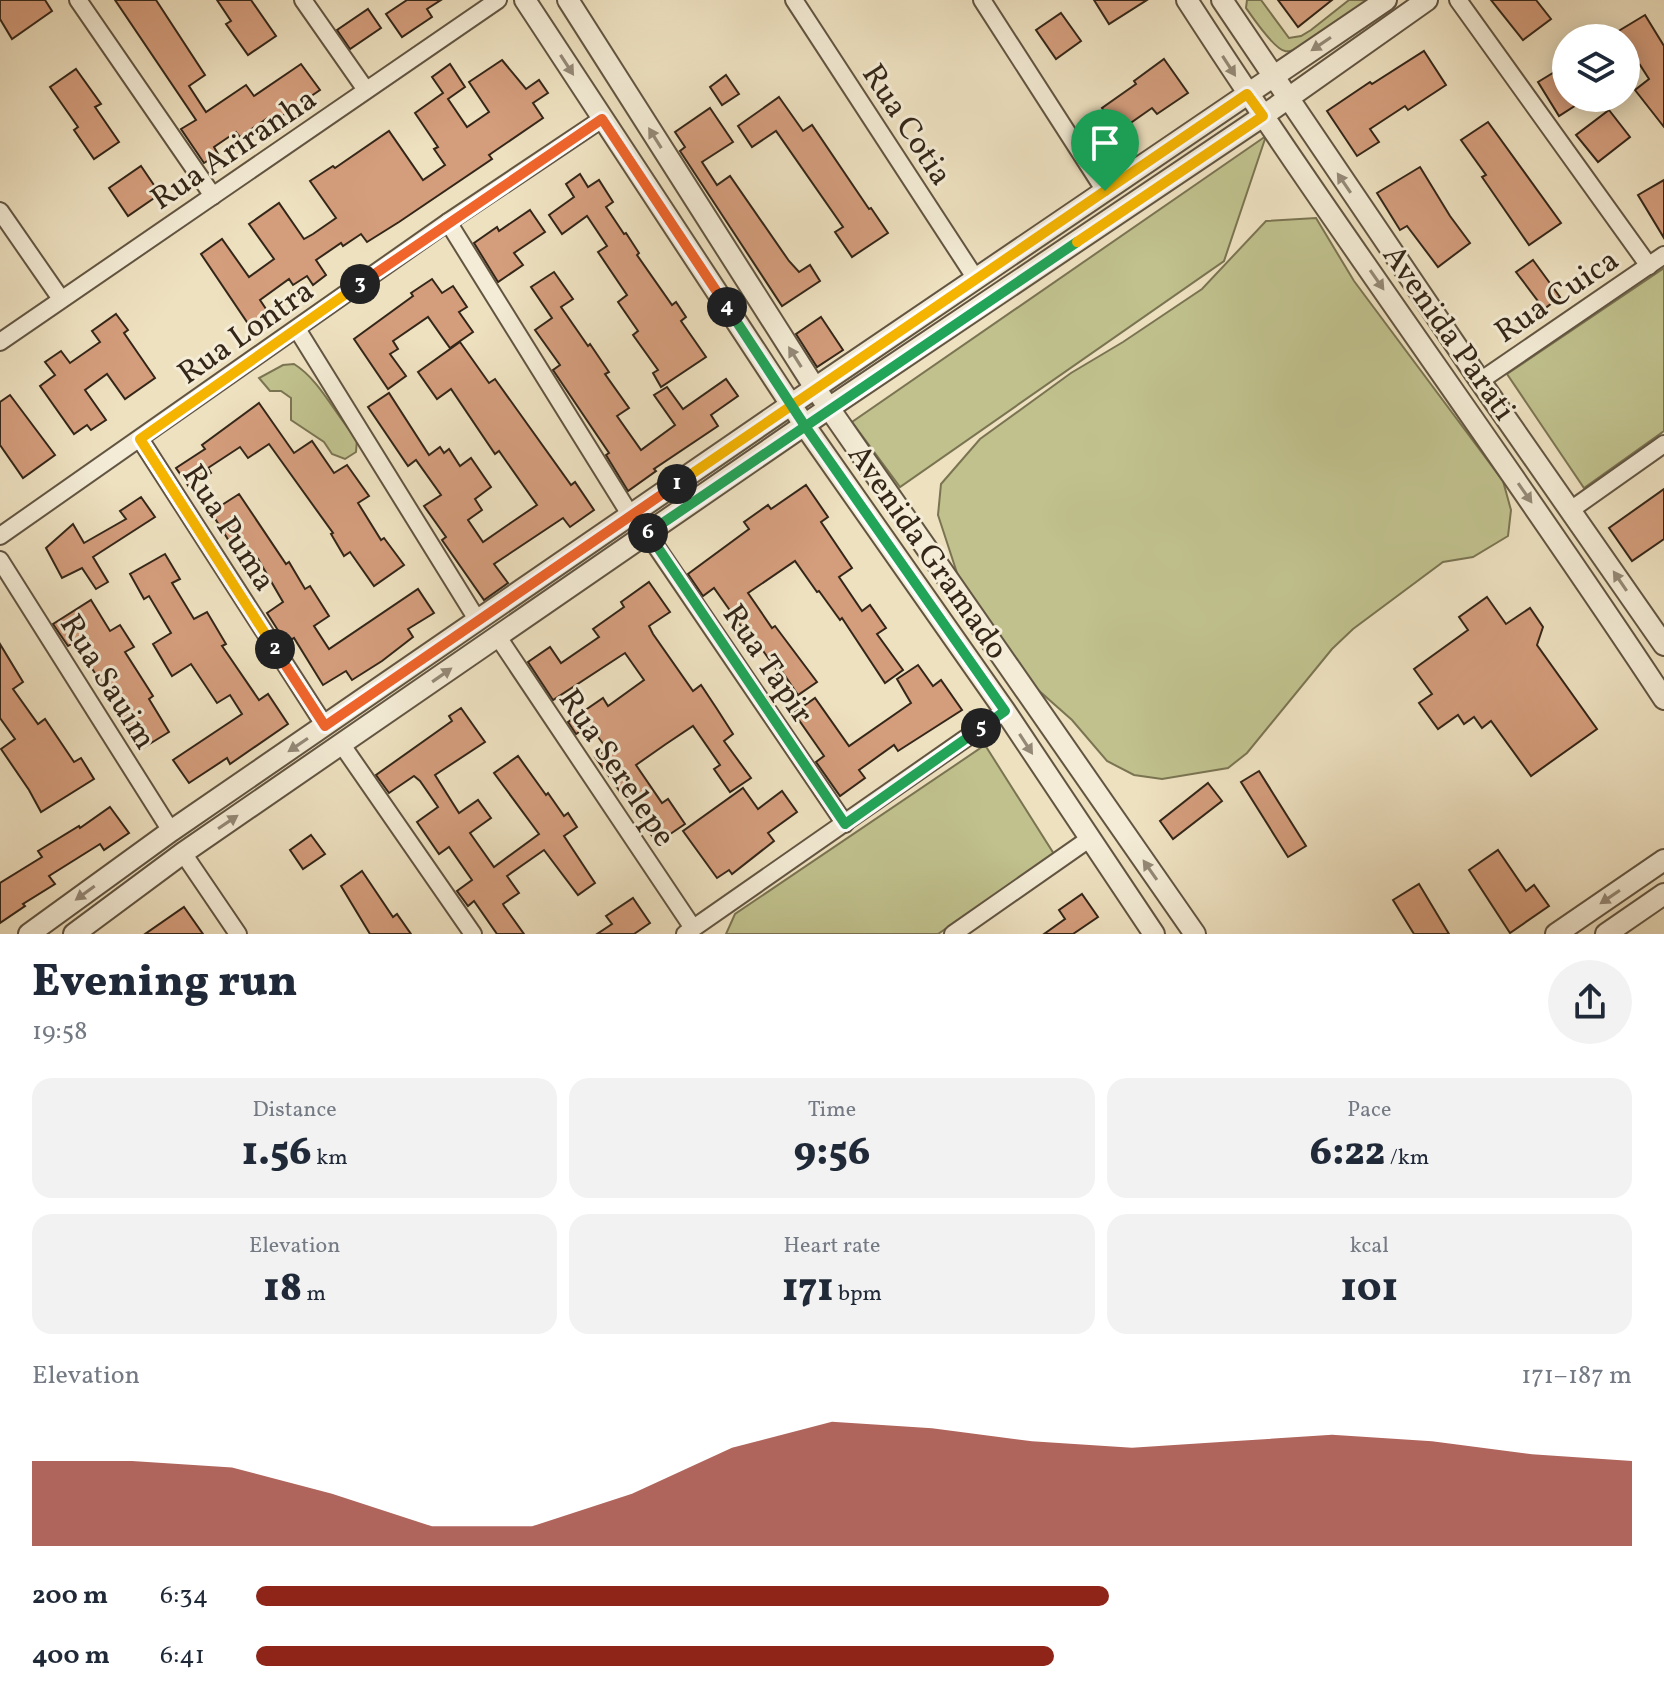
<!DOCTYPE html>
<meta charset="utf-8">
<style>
body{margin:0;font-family:Vollkorn,serif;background:#f2f2f3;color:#1f2937;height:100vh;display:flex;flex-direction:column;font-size:30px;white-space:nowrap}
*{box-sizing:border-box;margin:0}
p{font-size:26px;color:#747a83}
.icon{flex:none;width:44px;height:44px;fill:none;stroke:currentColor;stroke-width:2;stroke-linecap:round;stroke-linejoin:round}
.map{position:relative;height:934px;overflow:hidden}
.sheet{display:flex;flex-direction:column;background:#fff;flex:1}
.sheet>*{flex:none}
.buttons{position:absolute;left:1552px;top:24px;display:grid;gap:16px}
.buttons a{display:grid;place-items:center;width:88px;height:88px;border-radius:50%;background:#fff;box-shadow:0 4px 20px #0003;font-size:40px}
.pin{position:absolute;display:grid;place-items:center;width:68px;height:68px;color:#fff;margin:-82px -34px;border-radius:50% 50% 50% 0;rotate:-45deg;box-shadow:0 0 8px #0007}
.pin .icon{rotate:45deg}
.km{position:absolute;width:40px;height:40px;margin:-20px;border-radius:50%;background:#222;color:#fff;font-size:22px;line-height:40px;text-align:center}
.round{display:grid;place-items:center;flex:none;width:84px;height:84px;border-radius:42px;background:#f2f2f3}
.summary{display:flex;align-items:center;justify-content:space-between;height:136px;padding:0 32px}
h1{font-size:44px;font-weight:800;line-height:60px}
.metrics{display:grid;grid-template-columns:repeat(3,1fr);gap:12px;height:136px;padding:8px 32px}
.metrics div{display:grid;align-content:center;border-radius:20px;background:#f2f2f3;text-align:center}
.metrics b{font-size:40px;font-weight:800}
.metrics small{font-size:22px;font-weight:400}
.metrics p{font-size:22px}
.chart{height:224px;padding:16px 32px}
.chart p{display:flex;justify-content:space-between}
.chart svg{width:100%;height:144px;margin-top:8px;fill:#8f2418;opacity:.7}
ul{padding:0 32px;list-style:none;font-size:26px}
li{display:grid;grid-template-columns:128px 96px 1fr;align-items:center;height:60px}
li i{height:20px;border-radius:10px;background:#8f2418}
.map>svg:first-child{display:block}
</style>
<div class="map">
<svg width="1664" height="934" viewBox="0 0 1664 934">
<rect width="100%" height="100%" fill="#eee1c0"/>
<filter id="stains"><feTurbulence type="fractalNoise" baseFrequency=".0025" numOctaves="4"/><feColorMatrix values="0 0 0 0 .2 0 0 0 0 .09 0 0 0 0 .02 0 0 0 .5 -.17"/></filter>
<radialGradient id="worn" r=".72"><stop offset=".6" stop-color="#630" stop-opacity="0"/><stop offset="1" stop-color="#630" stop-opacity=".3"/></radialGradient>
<g fill="#c0c18d" stroke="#7a7452" stroke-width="2">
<path d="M 1247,0 L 1261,0 L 1289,38 L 1301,36 L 1311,30 L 1349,0 L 1373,0 L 1298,49 C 1296,50 1287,52 1285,51 C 1274,49 1253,18 1246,8 Z"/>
<path d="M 1266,136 L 1224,261 L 900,487 L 852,422 Z"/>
<path d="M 1316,218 L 1354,281 L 1503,481 L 1511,510 L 1508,536 L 1473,557 L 1443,562 L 1353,629 L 1332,649 L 1247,753 L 1228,768 L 1162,779 L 1134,775 L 1107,761 L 1072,720 L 1028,681 L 958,576 L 938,515 L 941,484 L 980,439 L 1071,373 L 1123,342 L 1202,289 L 1266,221 Z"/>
<path d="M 1664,268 L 1664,431 L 1584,488 L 1507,374 Z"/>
<path d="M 294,364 C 320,380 336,416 357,439 L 356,452 L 345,459 L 332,454 L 324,442 L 291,420 L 291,398 L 281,391 L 270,391 L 259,378 L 283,365 Z"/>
<path d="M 985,745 L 1054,854 L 938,934 L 726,934 L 735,914 Z"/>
</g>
<g fill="#d49d7c" stroke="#342618" stroke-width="2">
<path d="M 0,0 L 45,0 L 52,11 L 12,39 L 0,19 Z"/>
<path d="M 115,0 L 156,0 L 205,75 L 189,86 L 206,112 L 246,85 L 254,96 L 301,64 L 320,90 L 273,122 L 269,117 L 240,137 L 236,132 L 214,147 L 218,154 L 204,163 L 181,129 L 196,120 Z"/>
<path d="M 217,0 L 251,0 L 276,36 L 248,55 L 226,24 L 231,21 Z"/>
<path d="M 407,0 L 441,0 L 427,9 L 432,17 L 402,37 L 386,14 Z"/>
<path d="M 1094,0 L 1147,0 L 1109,24 Z"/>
<path d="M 1278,0 L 1332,0 L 1298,27 Z"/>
<path d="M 1491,0 L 1536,0 L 1551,19 L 1523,40 Z"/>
<path d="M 368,9 L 381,28 L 350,49 L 337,30 Z"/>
<path d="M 1061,13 L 1081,41 L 1056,59 L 1036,30 Z"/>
<path d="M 1645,15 L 1664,46 L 1664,127 L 1635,90 L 1649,79 L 1640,65 L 1626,74 L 1626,38 L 1607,38 Z"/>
<path d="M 1424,51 L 1446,85 L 1408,110 L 1405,106 L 1370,129 L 1379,142 L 1357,156 L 1327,111 L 1370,82 L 1372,84 Z"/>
<path d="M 1164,59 L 1188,93 L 1157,114 L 1152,108 L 1119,131 L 1102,108 L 1136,84 L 1134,81 Z"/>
<path d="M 502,60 L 526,89 L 539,80 L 548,93 L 533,103 L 543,118 L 489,155 L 492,159 L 399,222 L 367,242 L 361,234 L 343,246 L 341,243 L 316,260 L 326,275 L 313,285 L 307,276 L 293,285 L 289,279 L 260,300 L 268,312 L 249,325 L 201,254 L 222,239 L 249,277 L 274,259 L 249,224 L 279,203 L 304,239 L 313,234 L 336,218 L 310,181 L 333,166 L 335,168 L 389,131 L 423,180 L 445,165 L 434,149 L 438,147 L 415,113 L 443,93 L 432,77 L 450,64 L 465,87 L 448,99 L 467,127 L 489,112 L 469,82 Z"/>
<path d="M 1566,65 L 1566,98 L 1587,98 L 1559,116 L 1538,82 Z"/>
<path d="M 76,69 L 101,104 L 95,107 L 119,142 L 94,159 L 74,130 L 78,127 L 50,87 Z"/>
<path d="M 726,75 L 739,94 L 722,105 L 710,87 Z"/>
<path d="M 779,97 L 803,131 L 812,125 L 869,209 L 871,208 L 888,233 L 852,257 L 835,232 L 843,227 L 776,131 L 752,147 L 738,126 Z"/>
<path d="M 710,108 L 733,142 L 702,162 L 717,185 L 730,176 L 789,261 L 799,272 L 810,265 L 820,281 L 782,306 L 680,151 L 685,147 L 675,132 Z"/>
<path d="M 1609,110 L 1630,137 L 1598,162 L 1576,135 Z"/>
<path d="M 1488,122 L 1561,223 L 1529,245 L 1482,177 L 1486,175 L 1461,140 Z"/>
<path d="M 141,166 L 160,194 L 128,216 L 109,188 Z"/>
<path d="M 1420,167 L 1450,216 L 1470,243 L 1438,267 L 1407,226 L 1400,230 L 1377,193 Z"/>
<path d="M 580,174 L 588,187 L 599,180 L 613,202 L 606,207 L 624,234 L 626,233 L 639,253 L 637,255 L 672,305 L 676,302 L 686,317 L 681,321 L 706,357 L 661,387 L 653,373 L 658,370 L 633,335 L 638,331 L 618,302 L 627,295 L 598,252 L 607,246 L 587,216 L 562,234 L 549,215 L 574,197 L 566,184 Z"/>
<path d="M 1664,180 L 1664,238 L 1638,195 Z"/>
<path d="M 530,210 L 545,232 L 514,253 L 523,265 L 498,282 L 474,243 L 497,227 L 499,231 Z"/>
<path d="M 1533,260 L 1560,297 L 1544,309 L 1516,272 Z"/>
<path d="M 554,272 L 573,299 L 561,307 L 588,346 L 590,344 L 609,372 L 605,374 L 629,408 L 617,416 L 641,450 L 675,425 L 654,395 L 667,387 L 683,409 L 726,379 L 738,396 L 711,415 L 718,426 L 654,469 L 656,471 L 628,491 L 606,455 L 609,453 L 553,370 L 560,365 L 535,330 L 552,318 L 531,287 Z"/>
<path d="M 432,279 L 442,293 L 453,286 L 467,307 L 459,312 L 473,332 L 450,348 L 428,317 L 393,341 L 398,349 L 390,354 L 406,376 L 388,389 L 354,339 L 413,296 L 411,293 Z"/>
<path d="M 116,314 L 128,330 L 124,333 L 155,378 L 125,399 L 107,374 L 85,390 L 106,420 L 91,430 L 87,425 L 74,434 L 40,386 L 55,375 L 45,362 L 61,351 L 70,363 L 100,342 L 92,331 Z"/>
<path d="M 821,317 L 843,350 L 817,367 L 796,334 Z"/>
<path d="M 460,342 L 489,383 L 495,379 L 571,485 L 575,482 L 594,510 L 570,527 L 563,518 L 494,564 L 508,583 L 484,600 L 442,540 L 446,537 L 424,506 L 441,495 L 416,460 L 408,466 L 368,407 L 389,393 L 429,455 L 440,447 L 444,453 L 449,449 L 460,466 L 471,458 L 491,487 L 475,499 L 482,510 L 468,520 L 483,542 L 512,522 L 537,505 L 499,451 L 495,454 L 451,389 L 437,399 L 418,372 Z"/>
<path d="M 10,395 L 55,455 L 23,478 L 0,445 L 0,402 Z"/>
<path d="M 259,403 L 294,453 L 312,441 L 334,473 L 347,465 L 369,496 L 358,503 L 381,540 L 384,538 L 404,565 L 374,586 L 350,552 L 344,556 L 331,534 L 333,533 L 269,444 L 248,458 L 240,447 L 208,468 L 211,473 L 189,487 L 176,468 L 205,449 L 202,445 Z"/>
<path d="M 806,485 L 828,517 L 821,522 L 852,568 L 839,577 L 862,611 L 870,605 L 886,628 L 877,634 L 903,670 L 885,683 L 842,618 L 840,620 L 819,591 L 817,592 L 795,561 L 748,593 L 772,628 L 775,626 L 817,682 L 798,695 L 779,667 L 776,669 L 751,634 L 748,636 L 714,588 L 703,596 L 688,574 L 749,529 L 744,522 L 768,505 L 771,509 Z"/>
<path d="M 1664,489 L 1664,539 L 1632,561 L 1609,528 Z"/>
<path d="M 239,494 L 286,564 L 289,562 L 305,589 L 310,586 L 329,616 L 314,626 L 329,649 L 418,589 L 434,613 L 408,629 L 413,637 L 382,661 L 352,680 L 346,671 L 323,685 L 294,638 L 286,643 L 267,613 L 283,602 L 258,559 L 255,561 L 238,535 L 229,541 L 211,512 Z"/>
<path d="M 141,497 L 155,517 L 93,557 L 108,582 L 96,589 L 82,568 L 62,578 L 46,548 L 73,524 L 84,543 L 126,519 L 120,511 Z"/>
<path d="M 165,554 L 180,579 L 172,583 L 194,619 L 207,612 L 226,644 L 222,646 L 259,700 L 268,694 L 288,724 L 230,764 L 227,758 L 189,783 L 173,760 L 242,714 L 230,695 L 217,703 L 191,664 L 172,676 L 153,644 L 171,633 L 149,596 L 144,599 L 130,574 Z"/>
<path d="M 649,582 L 670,612 L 649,626 L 653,634 L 693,691 L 701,685 L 717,709 L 733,734 L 724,741 L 751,778 L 730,792 L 714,769 L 720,765 L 693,726 L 666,744 L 636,765 L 662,803 L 668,799 L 685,824 L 657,843 L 595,757 L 607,749 L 589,725 L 576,734 L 568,722 L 603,698 L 608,706 L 644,680 L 625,653 L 553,700 L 528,662 L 550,647 L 561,663 L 599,637 L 593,629 L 624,607 L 621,602 Z"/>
<path d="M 1487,597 L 1506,624 L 1530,608 L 1543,627 L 1537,645 L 1597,729 L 1531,776 L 1491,721 L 1482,728 L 1474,717 L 1464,724 L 1458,715 L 1438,729 L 1419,703 L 1432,694 L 1414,669 L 1468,630 L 1459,617 Z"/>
<path d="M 91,600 L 110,631 L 120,625 L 134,647 L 125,652 L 153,696 L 149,699 L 169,732 L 143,748 L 75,642 L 68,646 L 53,624 Z"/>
<path d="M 0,644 L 23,682 L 13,689 L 38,724 L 45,719 L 74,762 L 81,758 L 94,779 L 41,812 L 29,790 L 1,749 L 15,739 L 0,718 Z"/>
<path d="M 918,665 L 933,686 L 941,680 L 962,710 L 898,751 L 894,745 L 859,770 L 865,778 L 840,796 L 816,762 L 824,756 L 794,713 L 815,698 L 849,746 L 911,703 L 897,679 Z"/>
<path d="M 461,708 L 485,742 L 435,775 L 459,813 L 478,800 L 491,818 L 470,833 L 494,867 L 539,834 L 494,773 L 518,756 L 546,795 L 548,793 L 564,816 L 568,813 L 577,827 L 564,836 L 595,883 L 578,895 L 544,850 L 507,876 L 519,893 L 503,904 L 504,906 L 524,934 L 497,934 L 474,901 L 468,906 L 457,891 L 472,880 L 449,847 L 439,854 L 417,822 L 438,807 L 420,781 L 414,776 L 389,793 L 376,775 L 452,721 L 449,716 Z"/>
<path d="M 1259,771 L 1306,846 L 1288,857 L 1241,782 Z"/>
<path d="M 1208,783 L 1222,801 L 1173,839 L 1160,821 Z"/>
<path d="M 743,788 L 758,809 L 782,791 L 797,812 L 768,833 L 774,841 L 732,874 L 729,870 L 717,878 L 683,831 Z"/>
<path d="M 110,807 L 129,833 L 104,850 L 100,844 L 49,876 L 55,884 L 23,904 L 25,906 L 0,923 L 0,883 L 42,857 L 38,851 L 79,826 L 80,828 Z"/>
<path d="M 311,835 L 325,854 L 303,869 L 290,850 Z"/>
<path d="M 1498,850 L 1526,891 L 1534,885 L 1549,906 L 1510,933 L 1469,870 Z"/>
<path d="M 362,871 L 393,917 L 397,914 L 411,934 L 370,934 L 341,886 Z"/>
<path d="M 1419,884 L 1449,934 L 1414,934 L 1393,900 Z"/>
<path d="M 1082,894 L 1098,917 L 1073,934 L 1044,934 L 1065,919 L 1059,910 Z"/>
<path d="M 633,898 L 650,923 L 634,934 L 597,934 L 612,924 L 606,916 Z"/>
<path d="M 184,907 L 203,934 L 145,934 Z"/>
</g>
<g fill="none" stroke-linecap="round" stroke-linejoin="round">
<g stroke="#625542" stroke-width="20">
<g id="minor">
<path d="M 78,0 L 213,196"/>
<path d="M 303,0 L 366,90"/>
<path d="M 794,0 L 976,279"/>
<path d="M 982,0 L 1105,191"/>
<path d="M 1458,0 L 1649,266"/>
<path d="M 0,211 L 61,299"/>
<path d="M 448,222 L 631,516"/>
<path d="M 297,329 L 478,621"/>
<path d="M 0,342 L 498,0"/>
<path d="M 1480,381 L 1664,255"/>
<path d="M 140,439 L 325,726"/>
<path d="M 1572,509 L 1664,444"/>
<path d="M 647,533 L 845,824"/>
<path d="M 0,536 L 448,222 L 602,119"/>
<path d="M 0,560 L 171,831"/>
<path d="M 498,637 L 693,928"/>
<path d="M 342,745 L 473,934"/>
<path d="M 183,853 L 238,934"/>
<path d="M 685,934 L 1005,711"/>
<path d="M 953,934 L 1089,839"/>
</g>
</g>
<g stroke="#625542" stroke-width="24">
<g id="tertiary">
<path d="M 525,0 L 805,426 L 1005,711 L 1154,934"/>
<path d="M 568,0 L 815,388 L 1195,934"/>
<path d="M 1187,0 C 1340,237 1509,463 1664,699"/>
<path d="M 1222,0 L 1480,381 L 1664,645"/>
<path d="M 29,934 L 171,831 L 815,388 L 1386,0"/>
<path d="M 74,934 L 183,853 L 829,408 L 1263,116 L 1427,0"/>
<path d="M 1556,934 L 1664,860"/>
<path d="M 1606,934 L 1664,894"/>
</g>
</g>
<use href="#minor" stroke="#f4ecd6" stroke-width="16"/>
<use href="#tertiary" stroke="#f4ecd6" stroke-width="20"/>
</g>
<defs><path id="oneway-solid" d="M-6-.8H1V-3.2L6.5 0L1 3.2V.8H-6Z" transform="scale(2)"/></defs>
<g fill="#948977">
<use href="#oneway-solid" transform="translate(1321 44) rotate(146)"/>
<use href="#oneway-solid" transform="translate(567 65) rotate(57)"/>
<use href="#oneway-solid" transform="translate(1229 66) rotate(57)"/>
<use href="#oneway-solid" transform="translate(655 138) rotate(-122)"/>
<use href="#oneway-solid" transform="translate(1344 183) rotate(-124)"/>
<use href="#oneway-solid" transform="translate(1377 280) rotate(55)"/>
<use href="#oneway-solid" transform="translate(795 357) rotate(-122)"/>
<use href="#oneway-solid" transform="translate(1525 493) rotate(55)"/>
<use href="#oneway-solid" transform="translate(1620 581) rotate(-124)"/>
<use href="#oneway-solid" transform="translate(442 675) rotate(-35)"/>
<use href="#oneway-solid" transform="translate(1026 744) rotate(57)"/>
<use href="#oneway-solid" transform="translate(298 745) rotate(146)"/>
<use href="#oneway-solid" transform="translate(228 822) rotate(-34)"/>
<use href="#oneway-solid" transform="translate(1150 870) rotate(-125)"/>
<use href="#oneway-solid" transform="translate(85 893) rotate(144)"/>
<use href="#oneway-solid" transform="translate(1610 897) rotate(146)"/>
</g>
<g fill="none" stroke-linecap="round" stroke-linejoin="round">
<g stroke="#fff" stroke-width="16">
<path id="split-1" d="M 677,484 L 1105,191"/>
</g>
<g stroke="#fff" stroke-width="16">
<path id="split-2" d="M 275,649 L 325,726 L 677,484"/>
</g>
<g stroke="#fff" stroke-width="16">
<path id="split-3" d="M 275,649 L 140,439 L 360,284"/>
</g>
<g stroke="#fff" stroke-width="16">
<path id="split-4" d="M 360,284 L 602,119 L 727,307"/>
</g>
<g stroke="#fff" stroke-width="16">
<path id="split-5" d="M 727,307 L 805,426 L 1005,711 L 981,728"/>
</g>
<g stroke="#fff" stroke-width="16">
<path id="split-6" d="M 648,533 L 845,824 L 981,728"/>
</g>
<g stroke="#fff" stroke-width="16">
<path id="split-7" d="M 648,533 L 1077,242"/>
</g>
<g stroke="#fff" stroke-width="16">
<path id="split-8" d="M 1077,242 L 1263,116 L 1247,94 L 1105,191"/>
</g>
<use href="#split-1" stroke="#f5b400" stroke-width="10"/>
<use href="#split-2" stroke="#f0652b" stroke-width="10"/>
<use href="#split-3" stroke="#f5b400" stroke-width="10"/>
<use href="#split-4" stroke="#f0652b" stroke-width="10"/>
<use href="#split-5" stroke="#22a559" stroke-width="10"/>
<use href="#split-6" stroke="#22a559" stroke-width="10"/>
<use href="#split-7" stroke="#22a559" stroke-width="10"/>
<use href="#split-8" stroke="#f5b400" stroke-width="10"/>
</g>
<g text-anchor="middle" stroke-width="6" stroke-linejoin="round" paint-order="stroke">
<g font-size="32" fill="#342618" stroke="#f4ecd6">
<text transform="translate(908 124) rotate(57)" y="11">Rua Cotia</text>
<text transform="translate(233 148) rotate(-34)" y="11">Rua Ariranha</text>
<text transform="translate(1556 295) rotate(-34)" y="11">Rua Cuica</text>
<text transform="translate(245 331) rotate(-35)" y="11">Rua Lontra</text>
<text transform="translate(1450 332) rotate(55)" y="11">Avenida Parati</text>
<text transform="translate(230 527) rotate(57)" y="11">Rua Puma</text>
<text transform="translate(929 551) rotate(55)" y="11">Avenida Gramado</text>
<text transform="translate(769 663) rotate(56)" y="11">Rua Tapir</text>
<text transform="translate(109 681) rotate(58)" y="11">Rua Sauim</text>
<text transform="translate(618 767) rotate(56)" y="11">Rua Serelepe</text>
</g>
</g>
<rect width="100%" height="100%" filter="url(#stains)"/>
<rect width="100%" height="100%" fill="url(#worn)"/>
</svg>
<div class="buttons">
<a><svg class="icon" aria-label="layers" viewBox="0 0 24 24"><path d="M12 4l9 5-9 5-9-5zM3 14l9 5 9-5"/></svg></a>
</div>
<div class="pin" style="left:1105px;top:191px;background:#1e9e55"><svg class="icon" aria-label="arrive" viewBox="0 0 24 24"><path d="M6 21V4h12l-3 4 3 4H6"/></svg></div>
<b class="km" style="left:677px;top:484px">1</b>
<b class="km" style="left:275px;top:649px">2</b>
<b class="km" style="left:360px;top:284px">3</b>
<b class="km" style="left:727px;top:307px">4</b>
<b class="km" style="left:981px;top:728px">5</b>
<b class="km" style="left:648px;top:533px">6</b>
</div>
<section class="sheet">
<div class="summary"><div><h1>Evening run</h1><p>19:58</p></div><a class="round"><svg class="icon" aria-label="share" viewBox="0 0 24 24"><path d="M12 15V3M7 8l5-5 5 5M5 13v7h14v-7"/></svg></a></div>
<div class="metrics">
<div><p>Distance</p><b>1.56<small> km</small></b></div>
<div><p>Time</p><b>9:56</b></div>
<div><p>Pace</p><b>6:22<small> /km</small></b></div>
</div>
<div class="metrics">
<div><p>Elevation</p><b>18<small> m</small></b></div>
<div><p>Heart rate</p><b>171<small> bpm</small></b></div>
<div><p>kcal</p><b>101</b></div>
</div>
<div class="chart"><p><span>Elevation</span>171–187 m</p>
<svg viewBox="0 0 160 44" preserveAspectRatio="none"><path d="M0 44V18L10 18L20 20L30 28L40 38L50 38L60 28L70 14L80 6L90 8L100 12L110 14L120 12L130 10L140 12L150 16L160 18V44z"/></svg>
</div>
<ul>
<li><b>200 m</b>6:34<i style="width:62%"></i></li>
<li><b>400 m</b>6:41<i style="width:58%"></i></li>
</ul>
</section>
